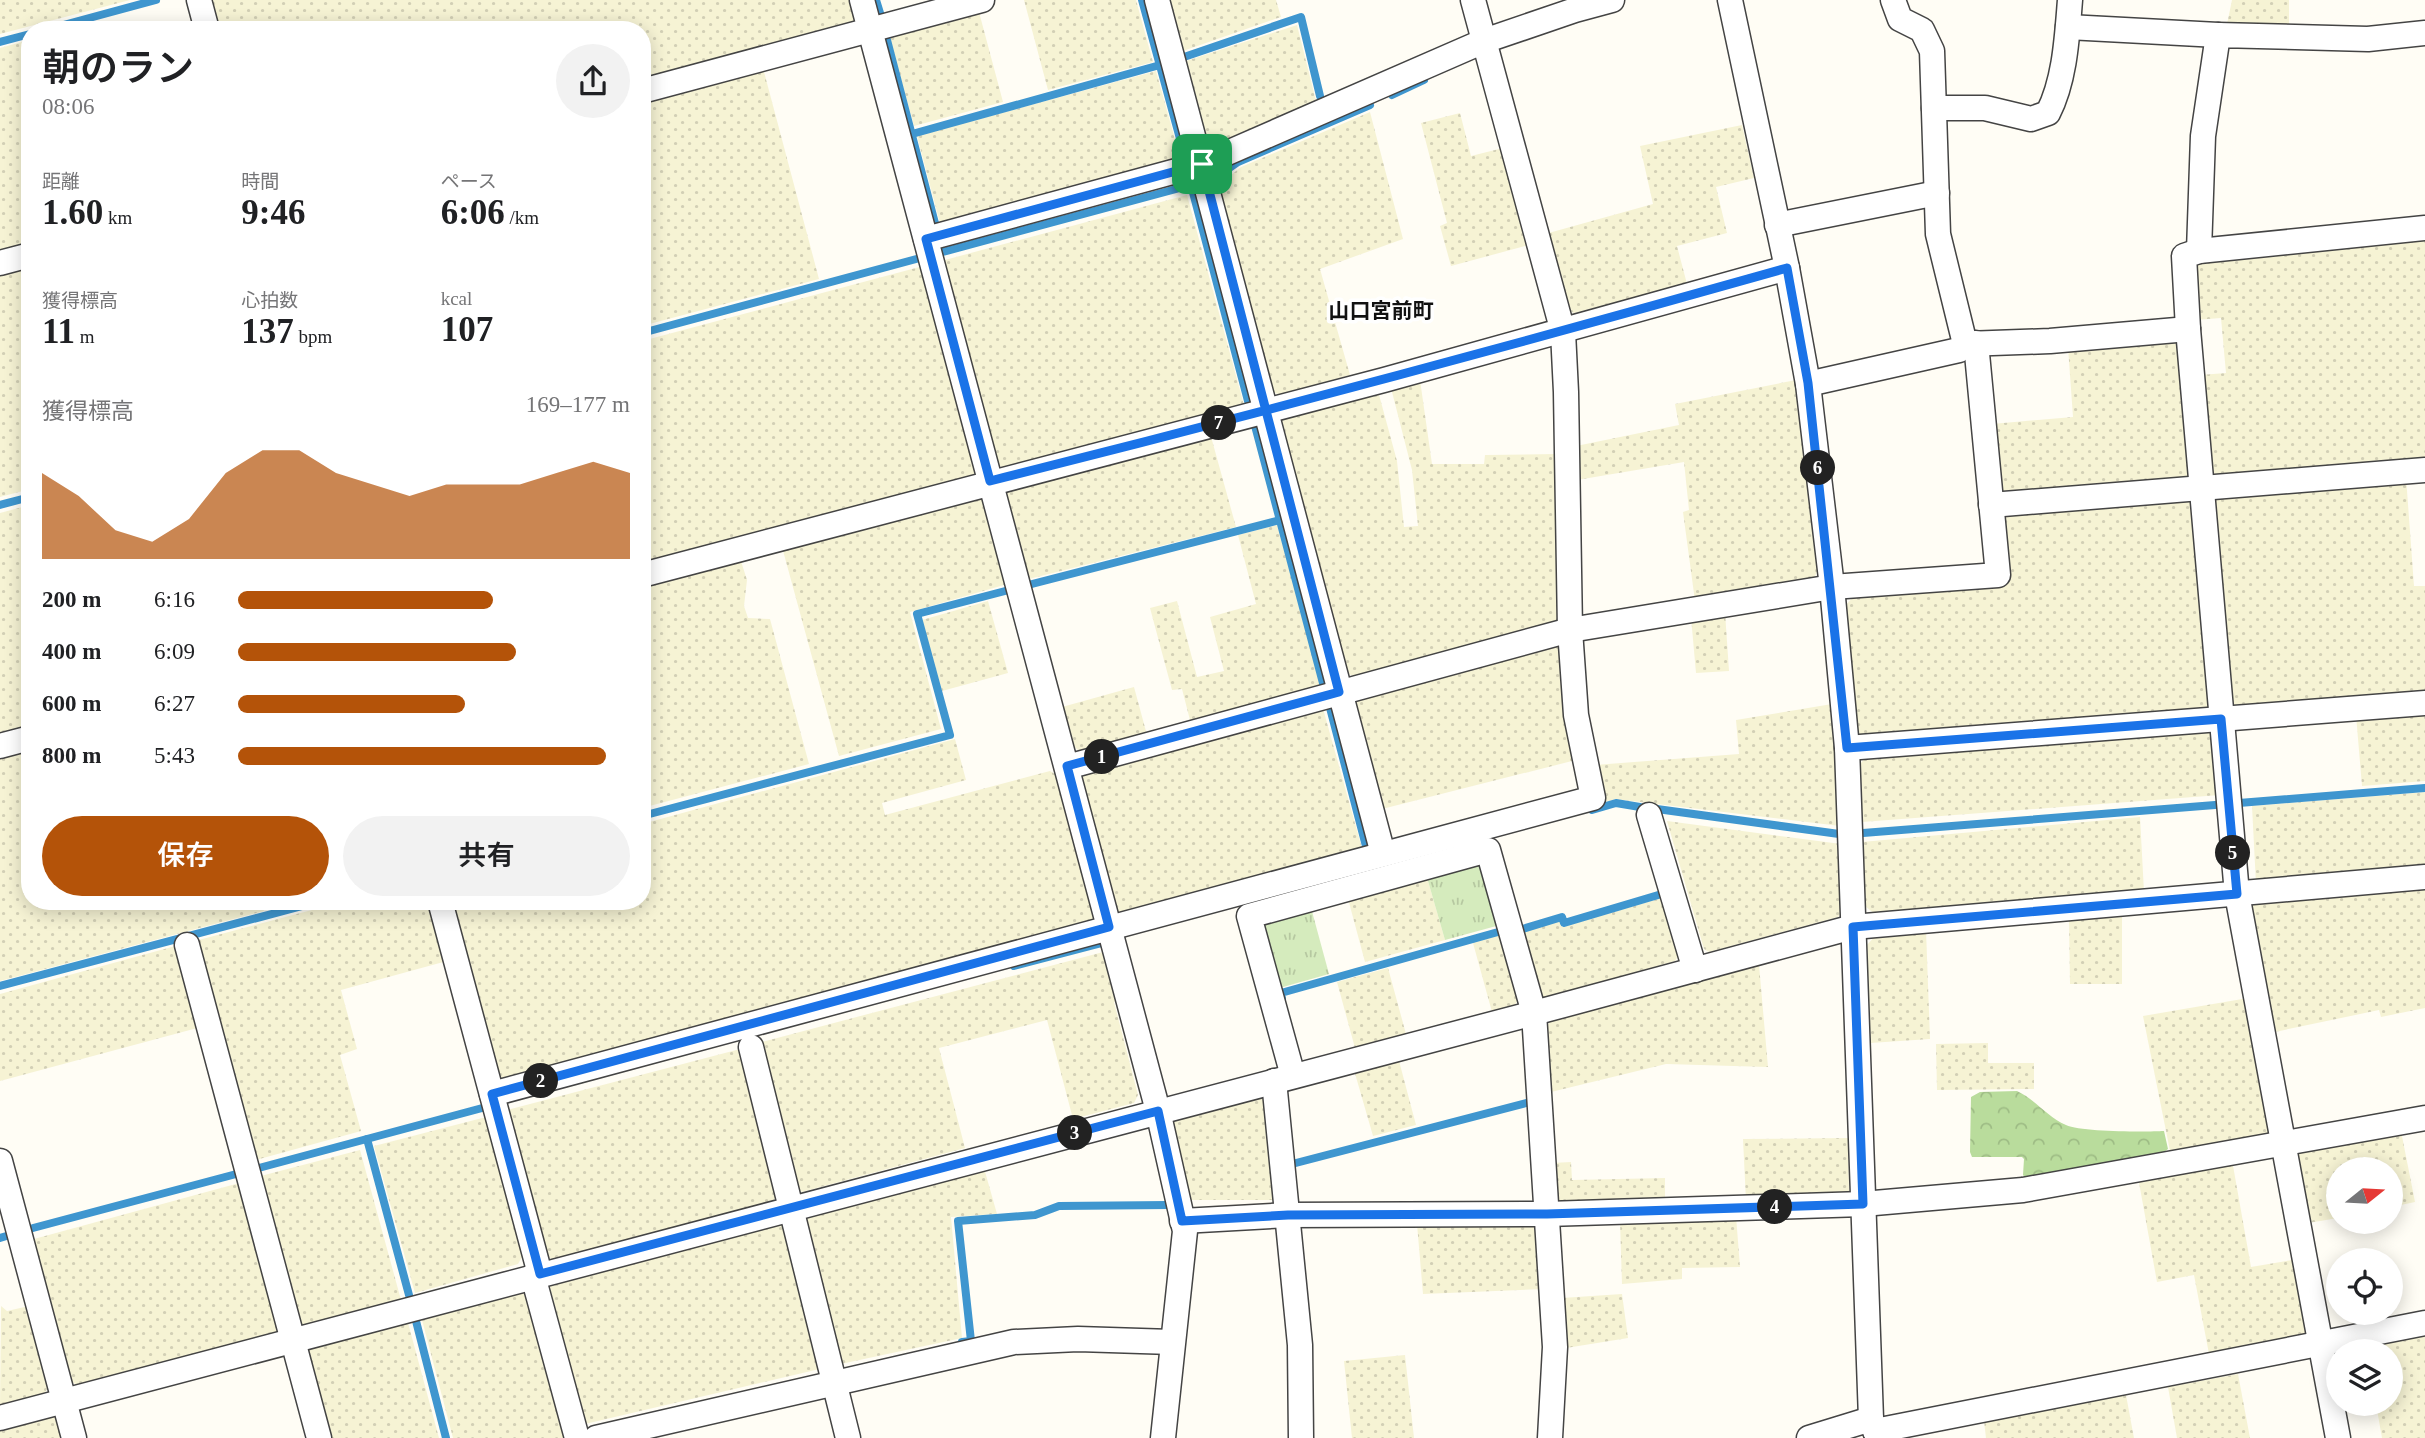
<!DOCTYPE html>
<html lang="ja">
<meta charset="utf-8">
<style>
body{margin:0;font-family:"Times New Roman","Noto Sans JP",serif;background:#f2f2f2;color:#202124;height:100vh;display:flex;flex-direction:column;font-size:26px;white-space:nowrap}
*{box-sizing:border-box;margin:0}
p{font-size:23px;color:#757577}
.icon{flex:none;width:38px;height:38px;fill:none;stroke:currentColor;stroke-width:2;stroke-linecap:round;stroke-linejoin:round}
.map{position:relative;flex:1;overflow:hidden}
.details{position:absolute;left:21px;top:21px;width:630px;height:889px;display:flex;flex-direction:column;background:#fff;border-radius:28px;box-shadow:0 4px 18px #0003}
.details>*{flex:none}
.needle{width:46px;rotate:72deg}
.tools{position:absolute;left:2326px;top:1157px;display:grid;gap:14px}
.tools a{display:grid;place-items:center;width:77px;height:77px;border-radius:50%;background:#fff;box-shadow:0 4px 18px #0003;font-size:35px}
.pin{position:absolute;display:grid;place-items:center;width:60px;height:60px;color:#fff;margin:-30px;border-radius:14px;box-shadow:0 4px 10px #0006}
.km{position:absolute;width:35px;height:35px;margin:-18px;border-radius:50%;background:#222;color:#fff;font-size:19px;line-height:35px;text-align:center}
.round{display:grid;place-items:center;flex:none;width:74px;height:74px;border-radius:37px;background:#f2f2f2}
.summary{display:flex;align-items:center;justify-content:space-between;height:119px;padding:0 21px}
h1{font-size:38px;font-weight:600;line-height:52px}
.stats{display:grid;grid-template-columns:repeat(3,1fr);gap:10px;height:119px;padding:7px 21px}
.stats div{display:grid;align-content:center}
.stats b{font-size:35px;font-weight:600}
.stats small{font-size:19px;font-weight:400}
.stats p{font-size:19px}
.chart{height:196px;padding:14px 21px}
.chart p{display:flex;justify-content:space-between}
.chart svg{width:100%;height:126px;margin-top:7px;fill:#b45309;opacity:.7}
.primary-button{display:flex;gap:14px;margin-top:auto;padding:14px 21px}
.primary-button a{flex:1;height:80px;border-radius:42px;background:#b45309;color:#fff;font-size:28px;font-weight:600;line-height:80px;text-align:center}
.primary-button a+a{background:#f2f2f2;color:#202124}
ul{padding:0 21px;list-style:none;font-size:23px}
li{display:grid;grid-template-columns:112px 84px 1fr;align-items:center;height:52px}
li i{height:18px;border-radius:9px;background:#b45309}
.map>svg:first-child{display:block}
</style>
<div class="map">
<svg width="2425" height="1438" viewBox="0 0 2425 1438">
<defs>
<pattern id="farmland-dots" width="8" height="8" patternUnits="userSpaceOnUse" patternTransform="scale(1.75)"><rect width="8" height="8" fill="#f6f3d4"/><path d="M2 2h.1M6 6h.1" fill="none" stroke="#d2cfb5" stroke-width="1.8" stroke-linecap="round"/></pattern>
<pattern id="grass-tufts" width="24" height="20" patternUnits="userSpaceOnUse" patternTransform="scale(1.75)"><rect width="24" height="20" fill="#d5ebbd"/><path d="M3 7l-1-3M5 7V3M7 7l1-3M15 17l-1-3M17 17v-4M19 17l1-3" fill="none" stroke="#b6c8a1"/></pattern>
<pattern id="forest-crowns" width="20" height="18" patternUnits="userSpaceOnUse" patternTransform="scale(1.75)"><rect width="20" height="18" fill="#b9dc9c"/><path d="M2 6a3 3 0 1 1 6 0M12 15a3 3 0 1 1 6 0" fill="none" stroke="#9ebc85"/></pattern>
</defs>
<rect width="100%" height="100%" fill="#fffdf5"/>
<g fill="url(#farmland-dots)">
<path d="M 0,0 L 130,0 L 0,34 Z"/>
<path d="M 209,0 L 854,0 L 857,15 L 854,26 L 642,82 L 642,30 L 217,30 Z"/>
<path d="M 1024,0 L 1136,0 L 1153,62 L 1048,90 Z"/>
<path d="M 1165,0 L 1276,0 L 1281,17 L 1180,52 Z"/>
<path d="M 2232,0 L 2289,0 L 2289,30 L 2226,29 Z"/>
<path d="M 979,12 L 1003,102 L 914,126 L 889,36 Z"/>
<path d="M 1297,25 L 1317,105 L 1215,150 L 1205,144 L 1183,62 Z"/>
<path d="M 25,41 L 30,59 L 30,245 L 0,252 L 0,48 Z"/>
<path d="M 763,68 L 819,279 L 642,326 L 642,100 Z"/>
<path d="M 1156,71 L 1181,161 L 941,227 L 917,136 Z"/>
<path d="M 1370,112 L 1403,239 L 1320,269 L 1350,375 L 1280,395 L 1269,390 L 1216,187 L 1241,167 Z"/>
<path d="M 1460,113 L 1471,156 L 1503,148 L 1529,245 L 1451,266 L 1440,226 L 1447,223 L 1421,123 Z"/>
<path d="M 1742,125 L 1754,178 L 1716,187 L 1727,233 L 1677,246 L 1687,284 L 1574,313 L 1566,309 L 1545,234 L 1653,204 L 1640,146 Z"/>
<path d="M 1187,195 L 1244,405 L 1005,469 L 993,462 L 941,261 Z"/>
<path d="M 2425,236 L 2425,460 L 2219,477 L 2209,469 L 2200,375 L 2226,373 L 2221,318 L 2195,320 L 2190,268 L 2199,259 Z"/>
<path d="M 30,265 L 30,489 L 0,497 L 0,273 Z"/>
<path d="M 927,265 L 981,466 L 975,475 L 642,565 L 642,341 Z"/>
<path d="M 2173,338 L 2182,350 L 2192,472 L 2188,479 L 2009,494 L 1998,487 L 1992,424 L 2073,417 L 2068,347 Z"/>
<path d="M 1420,380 L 1432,464 L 1484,464 L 1485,455 L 1558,454 L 1560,617 L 1553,626 L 1357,678 L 1349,674 L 1280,425 L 1285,416 L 1378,391 L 1397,461 L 1404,527 L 1418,526 L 1412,470 L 1391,388 Z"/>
<path d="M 1796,380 L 1819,568 L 1813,580 L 1695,601 L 1683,512 L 1689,510 L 1684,462 L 1577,480 L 1576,446 L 1679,425 L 1675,404 Z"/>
<path d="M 1210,433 L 1236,527 L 1025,580 L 1002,499 L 1008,487 Z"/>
<path d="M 2406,477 L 2414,586 L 2425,586 L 2425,694 L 2240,710 L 2228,704 L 2210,502 L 2218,493 Z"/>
<path d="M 978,494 L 989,502 L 1011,583 L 910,612 L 941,729 L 839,756 L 782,547 Z"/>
<path d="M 2187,496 L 2195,502 L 2211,702 L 2205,711 L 1867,740 L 1855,730 L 1845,606 L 1856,594 L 2008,583 L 2001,526 L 2009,513 Z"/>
<path d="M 30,505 L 30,729 L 0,737 L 0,513 Z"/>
<path d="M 1277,525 L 1322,688 L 1191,724 L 1182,689 L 1172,690 L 1150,608 L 1177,601 L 1197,677 L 1224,671 L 1210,617 L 1256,604 L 1238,535 Z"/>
<path d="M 740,558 L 747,580 L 744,606 L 748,618 L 770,619 L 809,764 L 642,808 L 642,585 Z"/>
<path d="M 988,601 L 1008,673 L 942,691 L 922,620 Z"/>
<path d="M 1725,612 L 1729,671 L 1696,673 L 1691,617 Z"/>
<path d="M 1554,644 L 1560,649 L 1565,716 L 1572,761 L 1382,809 L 1355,705 L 1360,696 Z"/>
<path d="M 1134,687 L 1147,735 L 1082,753 L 1073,746 L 1062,707 Z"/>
<path d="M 1832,704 L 1840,826 L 1615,799 L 1603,803 L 1595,765 L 1739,754 L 1736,720 Z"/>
<path d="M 1322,705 L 1363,852 L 1128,916 L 1117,911 L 1080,779 L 1085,768 Z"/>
<path d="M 2425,710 L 2425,781 L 2362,786 L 2356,715 Z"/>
<path d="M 2204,725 L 2215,734 L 2220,795 L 1862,822 L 1861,763 L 1869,753 Z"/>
<path d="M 955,739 L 966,780 L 882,803 L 885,815 L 1050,771 L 1060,777 L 1098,918 L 507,1082 L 497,1078 L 450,901 L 642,901 L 642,824 Z"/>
<path d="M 30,747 L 30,901 L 261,901 L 264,911 L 0,981 L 0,755 Z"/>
<path d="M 2425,792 L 2425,870 L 2256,884 L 2252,806 Z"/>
<path d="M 2140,817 L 2144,892 L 1875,914 L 1866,907 L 1862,842 Z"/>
<path d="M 1667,821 L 1841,844 L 1844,909 L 1838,917 L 1709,952 L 1704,949 Z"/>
<path d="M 1426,874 L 1445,940 L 1365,962 L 1347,895 Z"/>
<path d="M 2425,889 L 2425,1008 L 2381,1017 L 2379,1010 L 2270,1033 L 2251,903 Z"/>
<path d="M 1665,897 L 1681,951 L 1675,961 L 1545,998 L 1536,993 L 1519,932 L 1560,920 L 1562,927 Z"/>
<path d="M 346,901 L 430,901 L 447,961 L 341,990 L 357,1049 L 340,1055 L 361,1131 L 252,1161 L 191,942 Z"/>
<path d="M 2122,917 L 2122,984 L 2070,984 L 2069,920 Z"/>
<path d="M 1926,930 L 1930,1039 L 1870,1043 L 1867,945 L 1876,935 Z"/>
<path d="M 1503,934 L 1520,996 L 1515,1005 L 1492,1012 L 1473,943 Z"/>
<path d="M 179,945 L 201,1027 L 0,1081 L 0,994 Z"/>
<path d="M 1107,951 L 1120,1000 L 1114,1002 L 1138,1095 L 1134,1103 L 1073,1119 L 1047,1020 L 939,1048 L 965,1148 L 802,1192 L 794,1187 L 758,1043 Z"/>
<path d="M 1759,965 L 1768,1067 L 1666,1064 L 1547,1093 L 1543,1032 L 1551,1020 Z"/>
<path d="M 1388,968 L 1406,1034 L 1355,1048 L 1337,982 Z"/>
<path d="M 2248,998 L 2274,1129 L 2269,1139 L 2171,1156 L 2143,1016 Z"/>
<path d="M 1988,1043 L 1988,1063 L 2034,1063 L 2034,1089 L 1937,1090 L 1936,1044 Z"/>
<path d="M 744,1048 L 781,1190 L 773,1201 L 554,1260 L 539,1252 L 503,1111 Z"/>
<path d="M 1398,1057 L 1416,1125 L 1373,1136 L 1354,1070 Z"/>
<path d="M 1260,1097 L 1268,1104 L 1277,1200 L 1191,1200 L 1172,1127 L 1176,1118 Z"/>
<path d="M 490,1116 L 526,1250 L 518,1264 L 415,1293 L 374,1146 Z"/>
<path d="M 2401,1131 L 2415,1202 L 2391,1207 L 2390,1169 L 2338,1169 L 2338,1218 L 2308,1223 L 2295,1157 L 2301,1149 Z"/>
<path d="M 1848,1138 L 1849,1193 L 1746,1201 L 1743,1139 Z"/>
<path d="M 360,1150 L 401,1300 L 302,1327 L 295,1323 L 257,1177 Z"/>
<path d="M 2232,1160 L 2251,1267 L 2298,1259 L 2311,1327 L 2304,1337 L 2209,1354 L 2194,1275 L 2157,1282 L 2138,1177 Z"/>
<path d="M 1571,1162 L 1572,1180 L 1665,1178 L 1665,1203 L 1564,1206 L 1553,1196 L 1552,1163 Z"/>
<path d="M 984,1168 L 997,1214 L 951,1217 L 962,1338 L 836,1365 L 801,1225 L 807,1216 Z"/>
<path d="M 243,1182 L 282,1324 L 278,1333 L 79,1386 L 67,1379 L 34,1239 Z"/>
<path d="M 1736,1216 L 1740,1267 L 1682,1268 L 1682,1279 L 1622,1284 L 1620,1221 Z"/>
<path d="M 1532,1220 L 1534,1227 L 1542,1232 L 1545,1289 L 1423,1294 L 1417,1224 Z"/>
<path d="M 779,1221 L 791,1230 L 824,1368 L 585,1424 L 550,1287 L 554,1279 Z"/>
<path d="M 517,1289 L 527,1295 L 567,1438 L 453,1438 L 421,1316 Z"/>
<path d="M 1622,1294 L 1628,1338 L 1566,1348 L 1562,1298 Z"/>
<path d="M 1,1306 L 7,1311 L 29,1306 L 49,1385 L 44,1395 L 0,1406 Z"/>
<path d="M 407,1319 L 439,1438 L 327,1438 L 306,1356 L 311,1346 Z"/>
<path d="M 2425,1336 L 2425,1438 L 2382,1438 L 2376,1404 L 2390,1404 L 2390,1351 L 2350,1351 Z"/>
<path d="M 1405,1355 L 1414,1438 L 1352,1438 L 1344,1361 Z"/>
<path d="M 2238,1374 L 2250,1438 L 2177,1438 L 2168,1387 Z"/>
<path d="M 2126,1395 L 2134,1438 L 1986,1438 L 1984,1421 Z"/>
<path d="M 47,1414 L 58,1419 L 63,1438 L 0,1438 L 0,1426 Z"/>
</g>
<g fill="url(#grass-tufts)">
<path d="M 1475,860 L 1485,870 L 1500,925 L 1445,940 L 1426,874 Z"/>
<path d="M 1310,904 L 1329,974 L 1276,989 L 1261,918 Z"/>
</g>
<path fill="url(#forest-crowns)" d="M 2017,1091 C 2036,1100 2047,1117 2066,1125 C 2081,1132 2145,1132 2164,1131 L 2168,1149 L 2161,1154 L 2027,1180 L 2023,1175 L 2024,1159 L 2022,1157 L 1972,1157 L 1970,1152 L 1971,1097 L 1980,1092 Z"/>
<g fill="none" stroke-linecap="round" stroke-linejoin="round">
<g stroke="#3f96cf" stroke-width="8">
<path d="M 876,0 L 880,13"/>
<path d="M 1142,0 L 1185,157"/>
<path d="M 45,30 L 156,0"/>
<path d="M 887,40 L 936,227"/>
<path d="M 0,42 L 30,34"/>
<path d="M 1184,57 L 1301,17 L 1320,96"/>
<path d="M 1392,95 L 1424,80"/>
<path d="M 912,134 L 1160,65"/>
<path d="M 1215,178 L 1238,162 L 1370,105"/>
<path d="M 939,253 L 1191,185 L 1248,401"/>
<path d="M 642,333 L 920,258"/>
<path d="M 1254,422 L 1324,687"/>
<path d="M 0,505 L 30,497"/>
<path d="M 1032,584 L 1280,520"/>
<path d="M 1329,704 L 1367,850"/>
<path d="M 2239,803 L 2425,788"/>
<path d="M 1657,809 L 1839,834"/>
<path d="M 1592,810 L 1616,803 L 1640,807"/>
<path d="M 642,816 L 950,735 L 917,614 L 1009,590"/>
<path d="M 1863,833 L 2215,805"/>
<path d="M 1519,930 L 1562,917 L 1564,923 L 1665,893"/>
<path d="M 1014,966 L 1102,943"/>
<path d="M 0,986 L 321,901"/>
<path d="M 1282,999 L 1281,993 L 1498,932"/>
<path d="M 367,1139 L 409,1295"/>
<path d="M 1292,1164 L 1530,1102"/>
<path d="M 255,1169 L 486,1107"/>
<path d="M 33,1228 L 240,1173"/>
<path d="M 0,1238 L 10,1235"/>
<path d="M 416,1321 L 446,1438"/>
<path d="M 962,1342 L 971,1341 L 958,1221 L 1035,1215 L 1059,1206 L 1168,1205"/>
</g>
<g stroke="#444" stroke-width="27">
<g id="street">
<path d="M 199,0 L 207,30"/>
<path d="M 862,0 L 1158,1111 L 1185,1231 L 1163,1438"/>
<path d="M 1157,0 L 1383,854"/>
<path d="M 1730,0 L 1787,268 L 1808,384 L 1832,587 L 1847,748 L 1871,1419 L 1878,1438"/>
<path d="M 1893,0 L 1900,19 L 1922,30 L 1932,51 L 1938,234 L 1965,344"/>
<path d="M 2068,27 L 2218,35"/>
<path d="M 642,91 L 982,0"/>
<path d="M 1934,108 L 1985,108 L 2031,119 L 2048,113 C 2065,80 2067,37 2070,0"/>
<path d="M 1777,225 L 1937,193"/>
<path d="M 926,239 L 1202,164 L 1484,41 L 1575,10 L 1612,0"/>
<path d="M 2199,251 L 2203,136 L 2218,35 L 2368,39 L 2425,33"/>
<path d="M 0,263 L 30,255"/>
<path d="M 1808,384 L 1959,350 L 1965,344 L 2050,341 L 2188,329"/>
<path d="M 1991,505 L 2425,470"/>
<path d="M 642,575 L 1384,380 L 1787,268"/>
<path d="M 0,746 L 30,738"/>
<path d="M 1847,748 L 2425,703"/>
<path d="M 1067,767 L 1570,630 L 1832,587 L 1998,575 L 1976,343"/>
<path d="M 1649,815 L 1695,970"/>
<path d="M 440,901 L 540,1274"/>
<path d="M 187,945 L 319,1438"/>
<path d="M 751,1047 L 848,1438"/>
<path d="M 1293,1076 L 1249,916 L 1488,850 L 1534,1013 L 1555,1347 L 1550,1438"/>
<path d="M 1274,1081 L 1300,1345 L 1301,1438"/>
<path d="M 492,1094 L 1593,798 L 1576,715 L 1570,630 L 1566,392 L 1563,332 L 1473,0"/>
<path d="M 0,1161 L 74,1438"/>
<path d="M 1182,1221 L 1288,1215 L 1547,1214 L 1863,1204 L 2023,1190 L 2425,1118"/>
<path d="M 533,1276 L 577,1438"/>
<path d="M 0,1418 L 1534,1013 L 1853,927 L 2425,877"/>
<path d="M 1875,1431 L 2425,1323"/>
<path d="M 596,1438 L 1014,1342 L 1078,1339 L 1172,1342"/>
<path d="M 1809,1438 L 1871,1419"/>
<path d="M 2338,1438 L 2237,894 L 2188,329 L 2184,256 L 2199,251 L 2425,228"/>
</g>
</g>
<use href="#street" stroke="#fff" stroke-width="24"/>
</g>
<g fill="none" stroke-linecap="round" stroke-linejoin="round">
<g stroke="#fff" stroke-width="14">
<path id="route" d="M 1202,164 C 1248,340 1293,516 1339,692 L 1067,766 L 1109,927 L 492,1094 L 540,1274 L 1158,1111 L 1182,1221 L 1288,1215 L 1547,1214 L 1863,1204 L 1853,927 L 2237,894 L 2221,719 L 1847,748 L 1808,383 L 1787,268 C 1522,343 1257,414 990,481 L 926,239 L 1202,164"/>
</g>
<use href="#route" stroke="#1a73e8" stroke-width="9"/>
</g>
<g text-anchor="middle" stroke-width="7" stroke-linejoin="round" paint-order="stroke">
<g font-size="21" font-weight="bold" fill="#111" stroke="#fff">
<text x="1381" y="318">山口宮前町</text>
</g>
</g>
</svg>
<div class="tools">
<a><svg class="needle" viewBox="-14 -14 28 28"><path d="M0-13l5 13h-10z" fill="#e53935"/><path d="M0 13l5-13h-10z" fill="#757577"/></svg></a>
<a><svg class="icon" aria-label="locate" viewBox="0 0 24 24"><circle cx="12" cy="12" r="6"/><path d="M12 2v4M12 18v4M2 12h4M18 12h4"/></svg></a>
<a><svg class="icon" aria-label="layers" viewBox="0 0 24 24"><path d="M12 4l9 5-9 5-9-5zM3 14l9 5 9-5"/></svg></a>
</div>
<div class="pin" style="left:1202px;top:164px;background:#1e9e55"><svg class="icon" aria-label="arrive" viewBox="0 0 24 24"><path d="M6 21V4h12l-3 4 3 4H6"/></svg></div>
<b class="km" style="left:1102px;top:757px">1</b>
<b class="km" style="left:541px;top:1081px">2</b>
<b class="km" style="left:1075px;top:1133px">3</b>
<b class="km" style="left:1775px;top:1207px">4</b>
<b class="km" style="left:2233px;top:853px">5</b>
<b class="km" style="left:1818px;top:468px">6</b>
<b class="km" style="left:1219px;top:423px">7</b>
<section class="details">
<div class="summary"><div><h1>朝のラン</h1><p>08:06</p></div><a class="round"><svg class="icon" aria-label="share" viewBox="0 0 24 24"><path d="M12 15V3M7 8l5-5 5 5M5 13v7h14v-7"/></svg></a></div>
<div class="stats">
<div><p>距離</p><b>1.60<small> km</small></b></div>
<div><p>時間</p><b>9:46</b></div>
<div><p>ペース</p><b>6:06<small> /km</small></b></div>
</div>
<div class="stats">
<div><p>獲得標高</p><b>11<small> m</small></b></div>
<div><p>心拍数</p><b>137<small> bpm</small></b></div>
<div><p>kcal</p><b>107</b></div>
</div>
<div class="chart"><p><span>獲得標高</span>169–177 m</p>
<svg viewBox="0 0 160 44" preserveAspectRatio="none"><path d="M0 44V14L10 22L20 34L30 38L40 30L50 14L60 6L70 6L80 14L90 18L100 22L110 18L120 18L130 18L140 14L150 10L160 14V44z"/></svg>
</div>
<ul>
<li><b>200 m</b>6:16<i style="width:65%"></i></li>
<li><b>400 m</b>6:09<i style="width:71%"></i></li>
<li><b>600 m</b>6:27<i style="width:58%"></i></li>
<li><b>800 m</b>5:43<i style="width:94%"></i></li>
</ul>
<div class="primary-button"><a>保存</a><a>共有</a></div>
</section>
</div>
